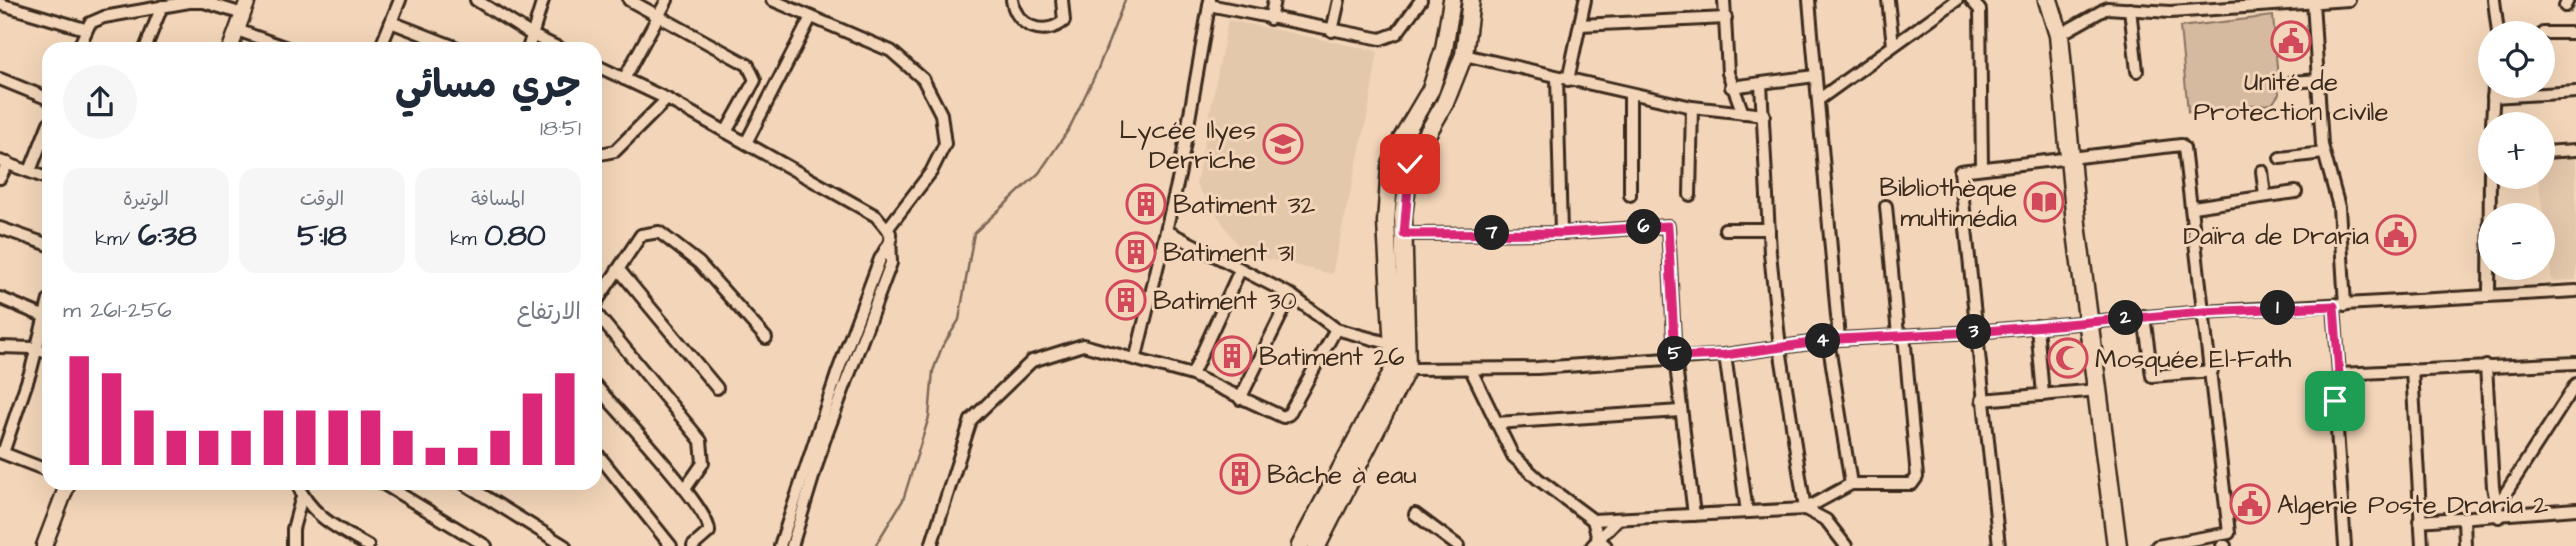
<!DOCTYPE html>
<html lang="ar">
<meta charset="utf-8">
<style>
body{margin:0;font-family:"Architects Daughter","Playpen Sans Arabic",sans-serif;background:#f6f6f7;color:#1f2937;direction:rtl;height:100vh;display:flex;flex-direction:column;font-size:26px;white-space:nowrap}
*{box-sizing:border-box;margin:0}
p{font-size:23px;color:#747a83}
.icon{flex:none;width:38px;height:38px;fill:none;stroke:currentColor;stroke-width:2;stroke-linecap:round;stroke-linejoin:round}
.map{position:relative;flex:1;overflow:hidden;direction:ltr}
.sheet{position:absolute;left:42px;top:42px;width:560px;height:448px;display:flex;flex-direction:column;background:#fff;border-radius:21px;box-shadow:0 7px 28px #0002;direction:rtl}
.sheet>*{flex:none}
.fabs{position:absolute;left:2478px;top:21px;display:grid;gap:14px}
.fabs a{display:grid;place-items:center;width:77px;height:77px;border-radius:50%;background:#fff;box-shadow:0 7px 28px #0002;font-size:35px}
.pin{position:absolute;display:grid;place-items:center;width:60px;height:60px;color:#fff;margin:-30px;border-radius:14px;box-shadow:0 4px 10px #0006}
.km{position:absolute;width:35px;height:35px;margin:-18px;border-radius:50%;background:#222;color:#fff;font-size:19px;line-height:35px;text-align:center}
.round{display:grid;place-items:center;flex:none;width:74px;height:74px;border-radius:37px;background:#f6f6f7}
.overview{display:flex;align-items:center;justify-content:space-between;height:119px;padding:0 21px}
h1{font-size:38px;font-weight:700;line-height:52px}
.metrics{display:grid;grid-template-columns:repeat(3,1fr);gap:10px;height:119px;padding:7px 21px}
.metrics div{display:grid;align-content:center;border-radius:18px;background:#f6f6f7;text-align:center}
.metrics b{font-size:30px;font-weight:700}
.metrics small{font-size:19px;font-weight:400}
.metrics p{font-size:19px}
.chart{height:196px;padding:14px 21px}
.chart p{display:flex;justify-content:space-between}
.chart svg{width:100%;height:126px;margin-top:7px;stroke:#db2777;stroke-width:6}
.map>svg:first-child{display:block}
</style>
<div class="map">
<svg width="2576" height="546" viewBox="0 0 2576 546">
<rect width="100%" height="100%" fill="#f3d6b9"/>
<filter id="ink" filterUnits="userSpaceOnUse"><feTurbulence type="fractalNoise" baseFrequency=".0143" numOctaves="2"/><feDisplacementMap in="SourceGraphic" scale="14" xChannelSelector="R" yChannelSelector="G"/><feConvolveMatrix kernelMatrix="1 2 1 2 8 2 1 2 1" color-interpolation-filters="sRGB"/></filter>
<g filter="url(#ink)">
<g fill="#e4c8ac">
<path d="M 1228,20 L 1378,51 L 1368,113 L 1332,274 L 1243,253 L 1196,184 Z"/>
<path d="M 2576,157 L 2576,280 L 2552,281 L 2538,177 L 2543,177 L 2543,159 Z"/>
</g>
<path fill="#d5baa0" stroke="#88725f" stroke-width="2" d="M 2273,16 L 2279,94 L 2272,104 L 2188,112 L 2180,27 Z"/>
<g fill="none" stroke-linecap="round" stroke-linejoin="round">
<path stroke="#7e6856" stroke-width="2.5" d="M 875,546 L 903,500 L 929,417 L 933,371 L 942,347 L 959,320 L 974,233 L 1039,173 L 1069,129 L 1097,71 L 1125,0"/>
<g stroke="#3b2a1e" stroke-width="16">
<g id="minor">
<path d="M 476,0 L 532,35 L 561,49"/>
<path d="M 629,0 L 748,65 L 755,80 L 726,132"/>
<path d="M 772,0 L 891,51 L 923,79 L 941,114 L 945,144 L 931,172 L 888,228"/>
<path d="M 1012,0 C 1016,27 1044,37 1064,21 L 1062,0"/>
<path d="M 1724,0 L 1728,73 L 1743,113"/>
<path d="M 1809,0 L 1839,339"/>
<path d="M 1888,0 L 1893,45"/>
<path d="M 1971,0 L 1980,10 L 1982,167"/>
<path d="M 2494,0 L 2498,33"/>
<path d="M 2313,2 L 2322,145 L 2339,207 L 2345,305"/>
<path d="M 0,4 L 85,29"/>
<path d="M 1209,5 L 1381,39 L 1397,33 L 1421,0"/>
<path d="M 2565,6 L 2568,0"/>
<path d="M 2130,9 L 2137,71"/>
<path d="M 1270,19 L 1274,0"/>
<path d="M 391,22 L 460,49"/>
<path d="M 1580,25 L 1726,18"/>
<path d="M 237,30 L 290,49"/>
<path d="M 1332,31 L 1339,0"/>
<path d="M 2543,33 L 2576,33"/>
<path d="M 2059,35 L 2107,8 L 2170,12 L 2349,0"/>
<path d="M 78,49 L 90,23 L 104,17 L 189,2 L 204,2 L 243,14"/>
<path d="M 145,49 L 162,6"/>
<path d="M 380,49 L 400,0"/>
<path d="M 528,49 L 543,0"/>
<path d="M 1464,55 L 1692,107 L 1764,115"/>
<path d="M 595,65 L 667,99 L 876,216 L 890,233 L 891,263 L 824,441 L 792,546"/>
<path d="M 1557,77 L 1561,233"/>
<path d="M 0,79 L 49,99"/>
<path d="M 624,79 L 667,0"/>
<path d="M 1568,80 L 1585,0"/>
<path d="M 2292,82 L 2318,80"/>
<path d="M 1761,84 L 1770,253 L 1780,348 L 1805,509 L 1826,520 L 1846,546"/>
<path d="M 1731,87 L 1815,76"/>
<path d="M 1630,95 L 1630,195"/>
<path d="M 2493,97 L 2576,92"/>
<path d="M 1818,100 L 1957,0"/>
<path d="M 2492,124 L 2494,86"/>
<path d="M 746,143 L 811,17"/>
<path d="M 2543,152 L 2576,150"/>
<path d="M 595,155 L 615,151 L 667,99"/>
<path d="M 2280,158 L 2324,153"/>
<path d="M 0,161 L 49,179"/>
<path d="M 30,171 L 49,123"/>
<path d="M 2262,171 L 2265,196"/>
<path d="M 0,178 L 8,163"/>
<path d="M 1690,195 L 1692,107"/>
<path d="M 1886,206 L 1898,335"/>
<path d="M 2193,207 L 2296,192"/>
<path d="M 0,228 L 49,245"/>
<path d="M 1725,229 L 1769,229"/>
<path d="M 1167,231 L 1291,295 L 1336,329 L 1395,345"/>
<path d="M 1403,234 L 1561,233 L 1668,226 L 1675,357 L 1694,515"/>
<path d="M 620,271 L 717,388"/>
<path d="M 2489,294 L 2490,171"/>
<path d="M 0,298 L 43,316"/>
<path d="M 595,304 L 641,235 L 659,232 L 699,263 L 766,338"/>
<path d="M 2334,306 L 2339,374 L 2335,401 L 2345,546"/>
<path d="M 595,312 L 701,441 L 703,463 L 685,489"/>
<path d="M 2144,316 L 2152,376 L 2212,371"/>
<path d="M 2037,326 L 2043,395"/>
<path d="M 1828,340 L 1851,484"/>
<path d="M 0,347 L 34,348 L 49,353"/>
<path d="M 1725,355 L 1747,512"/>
<path d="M 1136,357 L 1179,176 L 1210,0"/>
<path d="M 2486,366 L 2493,487 L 2499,517"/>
<path d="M 1407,369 L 1537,368 L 1725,355 L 1839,339 L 1975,332 L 2203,312 L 2576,291"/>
<path d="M 1471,370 L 1513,456 L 1538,479 L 1593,520 L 1598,539 L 1606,546"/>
<path d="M 2412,370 L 2422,546"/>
<path d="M 2339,374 L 2576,363"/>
<path d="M 1192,375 L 1240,270"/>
<path d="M 595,385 C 613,406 713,512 709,532 L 693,546"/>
<path d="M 1240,399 L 1291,295"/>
<path d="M 1982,400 L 2098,390"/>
<path d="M 1496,423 L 1680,411"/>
<path d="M 595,451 L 671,546"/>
<path d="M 0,452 L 49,471"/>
<path d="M 3,453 L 31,370 L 49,300"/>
<path d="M 297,483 C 310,516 339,529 368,546"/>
<path d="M 382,483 L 486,546"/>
<path d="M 463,483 L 565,546"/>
<path d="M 2496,508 L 2576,384"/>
<path d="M 1415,514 L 1458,546"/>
<path d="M 2464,519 L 2465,546"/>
<path d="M 1593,520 L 1805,509 L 1851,484 L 1912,484 L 1917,477 L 1904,335"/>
<path d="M 2419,521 L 2576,509"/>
<path d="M 293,546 L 293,529 L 302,496"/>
<path d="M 780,546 L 838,371 L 880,259 L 891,240"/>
<path d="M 931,546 L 971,420 L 1032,361 L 1083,345 L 1192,375 L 1283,417 L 1289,414 L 1336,329"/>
<path d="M 1592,546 L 1618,519"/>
<path d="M 1999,546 L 1960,171 L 2181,145 L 2184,148 L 2229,533 L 2157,546"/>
<path d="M 2222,546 L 2225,546"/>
</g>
</g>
<g stroke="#3b2a1e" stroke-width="19">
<g id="tertiary">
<path d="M 230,49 L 248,0"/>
<path d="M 44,546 L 68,483"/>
</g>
</g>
<g stroke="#3b2a1e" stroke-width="21">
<g id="secondary">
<path d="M 1300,546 L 1394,368 L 1386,222 L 1390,167 L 1402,138 L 1431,89 L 1444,49 L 1452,0"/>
<path d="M 1317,546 L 1407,369 L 1403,215 L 1410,164 L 1445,103 L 1464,55 L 1471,0"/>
</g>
</g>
<g stroke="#3b2a1e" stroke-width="23">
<path id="primary" d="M 2048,0 L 2059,35 L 2076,224 L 2117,546"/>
</g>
<use href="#minor" stroke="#f3d6b9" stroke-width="10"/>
<use href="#tertiary" stroke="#f3d6b9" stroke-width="14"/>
<use href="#secondary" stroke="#f3d6b9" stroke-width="16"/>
<use href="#primary" stroke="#f3d6b9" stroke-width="18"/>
</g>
</g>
<g fill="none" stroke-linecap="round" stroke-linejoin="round" filter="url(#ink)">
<g stroke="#fff" stroke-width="14">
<path id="route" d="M 1410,164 L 1404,234 L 1561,233 L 1668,226 L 1675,357 L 1725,355 L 1839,339 L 1975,332 L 2203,312 L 2334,306 L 2339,374 L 2335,401"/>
</g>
<use href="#route" stroke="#db2777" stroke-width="9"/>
</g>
<defs>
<g id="civic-ring" transform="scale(2.0125)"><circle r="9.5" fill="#f3d6b9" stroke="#d1495b" stroke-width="1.5"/><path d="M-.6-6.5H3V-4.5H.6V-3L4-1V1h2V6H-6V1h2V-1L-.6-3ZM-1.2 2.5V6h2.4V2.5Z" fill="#d1495b"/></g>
<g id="school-ring" transform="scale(2.0125)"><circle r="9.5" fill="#f3d6b9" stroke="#d1495b" stroke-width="1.5"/><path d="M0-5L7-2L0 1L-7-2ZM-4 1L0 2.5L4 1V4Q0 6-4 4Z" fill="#d1495b"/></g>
<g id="library-ring" transform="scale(2.0125)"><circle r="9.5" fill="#f3d6b9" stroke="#d1495b" stroke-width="1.5"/><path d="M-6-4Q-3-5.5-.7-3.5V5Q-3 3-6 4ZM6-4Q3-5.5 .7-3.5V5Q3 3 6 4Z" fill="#d1495b"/></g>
<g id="building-ring" transform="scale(2.0125)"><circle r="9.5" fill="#f3d6b9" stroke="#d1495b" stroke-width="1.5"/><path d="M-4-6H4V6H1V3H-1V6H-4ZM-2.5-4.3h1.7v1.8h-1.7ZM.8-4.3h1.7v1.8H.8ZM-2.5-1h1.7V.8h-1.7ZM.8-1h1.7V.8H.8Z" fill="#d1495b"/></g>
<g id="mosque-ring" transform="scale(2.0125)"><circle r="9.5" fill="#f3d6b9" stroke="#d1495b" stroke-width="1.5"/><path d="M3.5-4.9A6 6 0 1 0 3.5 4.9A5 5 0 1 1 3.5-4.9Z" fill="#d1495b"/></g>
</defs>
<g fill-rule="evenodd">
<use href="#civic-ring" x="2291" y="41"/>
<use href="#school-ring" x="1283" y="144"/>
<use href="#library-ring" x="2044" y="202"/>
<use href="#building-ring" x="1146" y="204"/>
<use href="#civic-ring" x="2396" y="235"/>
<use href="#building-ring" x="1136" y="252"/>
<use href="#building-ring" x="1126" y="300"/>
<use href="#building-ring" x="1232" y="356"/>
<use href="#mosque-ring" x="2068" y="358"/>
<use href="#building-ring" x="1240" y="474"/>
<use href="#civic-ring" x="2250" y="504"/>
</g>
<g text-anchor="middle" stroke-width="6" stroke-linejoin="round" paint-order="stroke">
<g font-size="26" fill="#3b2a1e" stroke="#f3d6b9" text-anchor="start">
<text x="2291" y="90" text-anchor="middle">Unité de<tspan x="2291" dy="30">Protection civile</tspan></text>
<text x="1256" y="138" text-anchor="end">Lycée Ilyes<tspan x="1256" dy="30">Derriche</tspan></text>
<text x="2017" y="196" text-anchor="end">Bibliothèque<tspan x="2017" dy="30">multimédia</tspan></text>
<text x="1173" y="213">Batiment 32</text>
<text x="2369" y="244" text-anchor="end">Daïra de Draria</text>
<text x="1163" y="261">Batiment 31</text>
<text x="1153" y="309">Batiment 30</text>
<text x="1259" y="365">Batiment 26</text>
<text x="2095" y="367">Mosquée El-Fath</text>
<text x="1267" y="483">Bâche à eau</text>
<text x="2277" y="513">Algerie Poste Draria 2</text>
</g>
</g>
</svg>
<div class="fabs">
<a><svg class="icon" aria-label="locate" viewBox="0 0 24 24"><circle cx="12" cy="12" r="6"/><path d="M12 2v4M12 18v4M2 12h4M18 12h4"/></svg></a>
<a>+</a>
<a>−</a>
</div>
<div class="pin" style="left:2335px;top:401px;background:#1e9e55"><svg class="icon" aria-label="arrive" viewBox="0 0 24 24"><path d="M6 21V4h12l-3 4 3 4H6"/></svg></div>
<div class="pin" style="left:1410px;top:164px;background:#d93025"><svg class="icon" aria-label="check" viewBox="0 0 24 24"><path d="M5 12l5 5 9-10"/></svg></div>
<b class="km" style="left:2278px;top:308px">1</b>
<b class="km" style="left:2126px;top:318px">2</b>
<b class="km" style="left:1974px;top:332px">3</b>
<b class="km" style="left:1823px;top:341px">4</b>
<b class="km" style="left:1675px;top:354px">5</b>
<b class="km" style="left:1644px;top:227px">6</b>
<b class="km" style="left:1492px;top:233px">7</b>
<section class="sheet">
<div class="overview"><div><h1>جري مسائي</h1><p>18:51</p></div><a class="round"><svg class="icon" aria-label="share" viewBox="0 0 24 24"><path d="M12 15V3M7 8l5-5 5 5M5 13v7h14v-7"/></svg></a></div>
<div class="metrics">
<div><p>المسافة</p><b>0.80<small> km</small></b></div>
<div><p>الوقت</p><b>5:18</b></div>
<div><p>الوتيرة</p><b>6:38<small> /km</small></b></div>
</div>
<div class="chart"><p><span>الارتفاع</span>256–261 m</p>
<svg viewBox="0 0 160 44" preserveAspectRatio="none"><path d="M5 44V6M15 44V12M25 44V25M35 44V32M45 44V32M55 44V32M65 44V25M75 44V25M85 44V25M95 44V25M105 44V32M115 44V38M125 44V38M135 44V32M145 44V19M155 44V12"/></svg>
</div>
</section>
</div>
